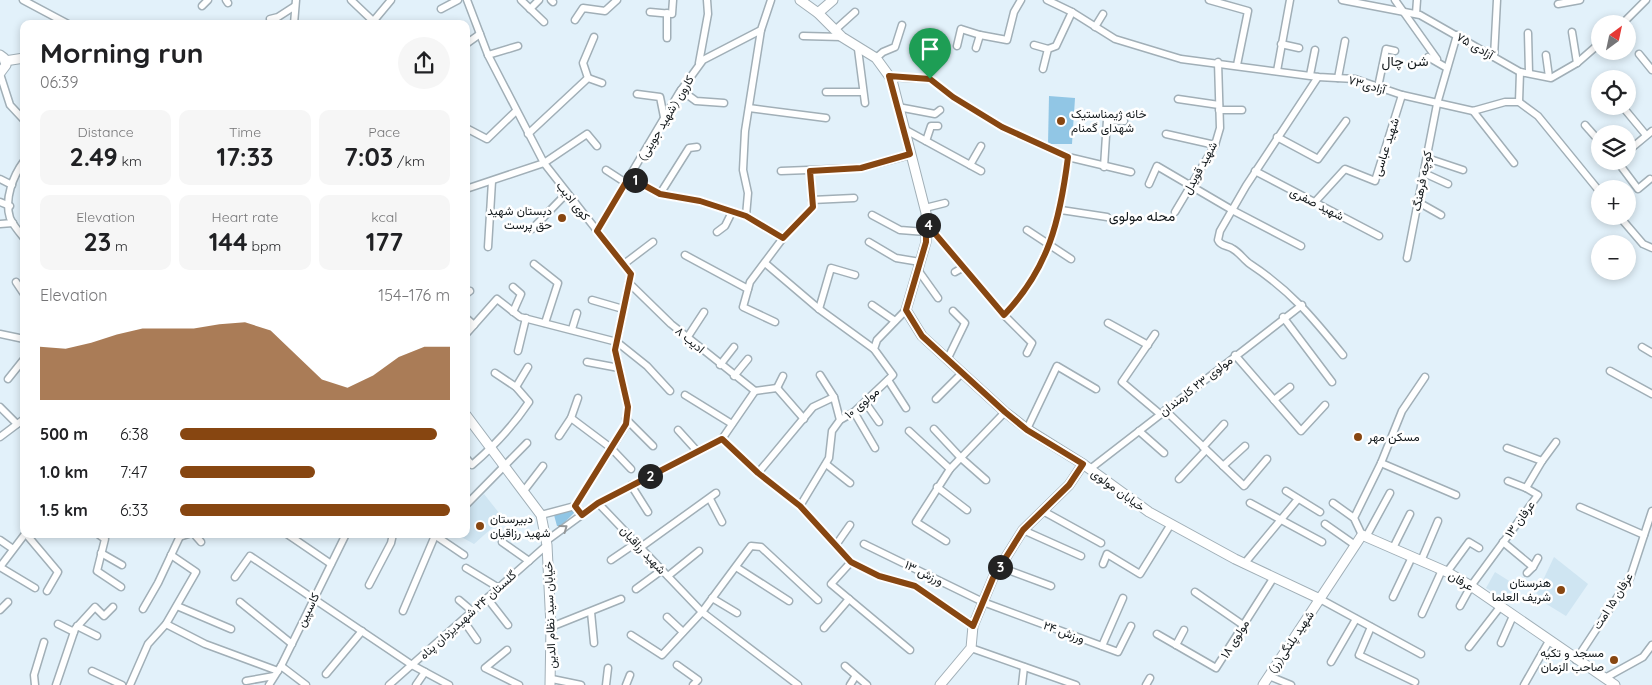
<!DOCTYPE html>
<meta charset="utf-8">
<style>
body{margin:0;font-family:Quicksand,Vazirmatn,sans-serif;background:#f6f6f6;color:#202124;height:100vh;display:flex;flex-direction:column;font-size:19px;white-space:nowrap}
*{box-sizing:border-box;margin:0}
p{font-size:16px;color:#757577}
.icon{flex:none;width:28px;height:28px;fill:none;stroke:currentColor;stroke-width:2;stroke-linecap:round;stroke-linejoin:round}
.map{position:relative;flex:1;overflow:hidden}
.sheet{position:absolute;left:20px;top:20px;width:450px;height:518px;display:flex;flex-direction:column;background:#fff;border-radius:10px;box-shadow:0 2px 8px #0003}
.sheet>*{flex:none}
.needle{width:32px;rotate:33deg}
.fabs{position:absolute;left:1591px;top:15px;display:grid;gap:10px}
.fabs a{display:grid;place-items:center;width:45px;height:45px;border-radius:50%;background:#fff;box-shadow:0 2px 8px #0003;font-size:25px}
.pin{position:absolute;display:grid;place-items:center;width:42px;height:42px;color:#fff;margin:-51px -21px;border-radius:50% 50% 50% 0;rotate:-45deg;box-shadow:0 0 5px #0007}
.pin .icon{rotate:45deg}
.km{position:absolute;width:25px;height:25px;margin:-12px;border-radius:50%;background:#222;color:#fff;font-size:14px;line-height:25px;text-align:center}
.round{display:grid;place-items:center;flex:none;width:52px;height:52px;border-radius:26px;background:#f6f6f6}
.head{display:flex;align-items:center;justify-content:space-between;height:85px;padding:0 20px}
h1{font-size:28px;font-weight:700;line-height:38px}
.stats{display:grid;grid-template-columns:repeat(3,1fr);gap:8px;height:85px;padding:5px 20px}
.stats div{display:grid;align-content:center;border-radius:10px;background:#f6f6f6;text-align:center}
.stats b{font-size:25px;font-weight:700}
.stats small{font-size:14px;font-weight:400}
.stats p{font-size:14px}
.chart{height:140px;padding:10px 20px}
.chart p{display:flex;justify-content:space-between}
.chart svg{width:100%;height:90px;margin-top:5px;fill:#874611;opacity:.7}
ul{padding:0 20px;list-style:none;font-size:16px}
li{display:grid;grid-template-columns:80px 60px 1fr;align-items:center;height:38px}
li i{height:12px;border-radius:6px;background:#874611}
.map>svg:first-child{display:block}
</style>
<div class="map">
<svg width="1652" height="685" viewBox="0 0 1652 685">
<rect width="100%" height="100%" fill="#e2f1fa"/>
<g fill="#cfe5f2">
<path d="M 484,494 L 503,518 L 474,544 L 456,534 L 466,534 L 466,511 Z"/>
<path d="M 1554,557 L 1588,584 L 1566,616 L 1535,597 Z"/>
<path d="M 1495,572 L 1514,584 L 1509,602 L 1486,588 Z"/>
</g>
<g fill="#91c6e5">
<path d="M 1049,96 L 1075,98 L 1072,144 L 1048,144 Z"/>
<path d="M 574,510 L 575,512 L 561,526 L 557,526 L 554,515 Z"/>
</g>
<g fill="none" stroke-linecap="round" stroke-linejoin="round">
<g stroke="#a1afb7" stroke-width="9">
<g id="street">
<path d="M 23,0 L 68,24"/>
<path d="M 226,0 L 228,3"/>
<path d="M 351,0 L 373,21"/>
<path d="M 467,0 L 488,55 L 544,163 L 631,274 L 615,350 L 628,407 L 626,425 L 575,506 L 541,515"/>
<path d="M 521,0 L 544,22"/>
<path d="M 551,0 L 553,2"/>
<path d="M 1047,0 L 1072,12 L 1115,39 L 1181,59 L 1318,77 L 1355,79 L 1402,95 L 1473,111 L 1505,102 L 1519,102 L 1538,116 L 1600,192"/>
<path d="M 1209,0 L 1248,11 L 1237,65"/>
<path d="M 1342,0 L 1420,15 L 1520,72 L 1551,78 L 1577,63 L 1600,43"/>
<path d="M 1395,0 L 1437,59"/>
<path d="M 1558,4 L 1580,0"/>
<path d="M 202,6 L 208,0"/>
<path d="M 441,9 L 458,0"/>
<path d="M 530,9 L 539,0"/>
<path d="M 650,12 L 672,14 L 673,0"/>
<path d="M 1416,14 L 1417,0"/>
<path d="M 270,19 L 278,17 L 295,6"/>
<path d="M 575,20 L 583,8 L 605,11 L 617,0"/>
<path d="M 294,24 L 296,0"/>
<path d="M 371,24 L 391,0"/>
<path d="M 1622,24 L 1646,0"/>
<path d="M 1095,27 L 1103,14"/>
<path d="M 835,30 L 855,12"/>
<path d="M 1572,32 L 1577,63"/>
<path d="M 1528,33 L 1529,73"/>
<path d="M 803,36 L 842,37"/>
<path d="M 667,38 L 667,13"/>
<path d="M 466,44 L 480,34"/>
<path d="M 1281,44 L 1299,48"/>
<path d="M 1034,45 L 1048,49"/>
<path d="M 957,46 L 961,29 L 980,35 L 1007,40 L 1014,12 L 1021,0"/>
<path d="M 976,48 L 980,35"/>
<path d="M 858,49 L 865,103"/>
<path d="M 1639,54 L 1652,70"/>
<path d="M 488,55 L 518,46"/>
<path d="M 1546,55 L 1549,77"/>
<path d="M 1428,57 L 1447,68"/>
<path d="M 1494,57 L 1497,0"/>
<path d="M 876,58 L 883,52 L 895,47 L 902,25"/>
<path d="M 699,63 L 708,14 L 707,0"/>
<path d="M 1043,69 L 1048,49 L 1056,46 L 1072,12"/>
<path d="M 1277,71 L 1290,0"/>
<path d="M 0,74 L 10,105 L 24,120"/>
<path d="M 1310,75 L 1315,50"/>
<path d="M 889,77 L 930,79 L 953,97 L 1002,127 L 1068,157 L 1131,172"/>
<path d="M 1318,77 L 1246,186 L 1220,231 L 1218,240 C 1221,247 1228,245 1233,249 C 1240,253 1244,260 1250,264 C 1291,291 1313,318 1343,355"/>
<path d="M 588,78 L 583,63 L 594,37"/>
<path d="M 1338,78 L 1345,41"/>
<path d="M 1378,87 L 1386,49 L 1395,51"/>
<path d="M 681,90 L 696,101 L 724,103"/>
<path d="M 826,92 L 863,92"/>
<path d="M 637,94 L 660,97 L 664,117"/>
<path d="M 1178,99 L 1219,105"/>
<path d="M 1519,102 L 1520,72"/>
<path d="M 1622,106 L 1646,135"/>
<path d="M 898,107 L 935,114 L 940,110"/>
<path d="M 749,108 L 826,118"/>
<path d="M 1219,110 L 1242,110"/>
<path d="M 1473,111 L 1514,163"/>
<path d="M 1585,125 L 1600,142"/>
<path d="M 466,128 L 487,139 L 516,111"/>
<path d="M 904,129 L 981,171"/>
<path d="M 528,134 L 588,78 L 602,83"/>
<path d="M 1166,134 L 1215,145"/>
<path d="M 1277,137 L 1318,159 L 1346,121"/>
<path d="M 926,141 L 931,126 L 938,126"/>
<path d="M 1628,151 L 1652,131"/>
<path d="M 1427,158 L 1463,170"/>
<path d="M 24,161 C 13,176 4,199 10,218 C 13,225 19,232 24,238"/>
<path d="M 1617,161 L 1638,189 L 1650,179"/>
<path d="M 970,165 L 981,146"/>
<path d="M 1104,167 L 1107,120 L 1124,121"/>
<path d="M 606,170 L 626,183"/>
<path d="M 781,171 L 861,168 L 910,155"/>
<path d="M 1255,171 L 1379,236"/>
<path d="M 1424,173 L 1448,184"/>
<path d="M 629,177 L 660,194 L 700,201 L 746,216 L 783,238"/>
<path d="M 0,179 L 12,185"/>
<path d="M 1149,184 L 1157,166 L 1232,210 L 1301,246"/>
<path d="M 466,189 L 544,163 L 587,134 L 597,146"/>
<path d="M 660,194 L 689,148 L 697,147"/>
<path d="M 812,200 L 854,198"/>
<path d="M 0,202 L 10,206"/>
<path d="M 1418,202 L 1441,215"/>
<path d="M 1314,203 L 1345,169 L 1375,181 L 1402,95"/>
<path d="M 925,208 L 945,203"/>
<path d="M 1061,210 L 1107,217"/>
<path d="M 1175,212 L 1215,145 L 1220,128 L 1218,62"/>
<path d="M 872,215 L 900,230 L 926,232"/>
<path d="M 746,216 L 748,193 L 743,170 L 745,131 L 761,30"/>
<path d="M 1619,216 L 1643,244 L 1652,248"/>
<path d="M 926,223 L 1004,315 L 1032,343 L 1027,353"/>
<path d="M 0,224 L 13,223"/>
<path d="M 532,229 L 567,193"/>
<path d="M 1027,230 L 1071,259"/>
<path d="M 597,231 L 679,93 L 703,60 L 761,30 L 771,0"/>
<path d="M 717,232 L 725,226 L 732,212"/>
<path d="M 869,242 L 896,258 L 920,262"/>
<path d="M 488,247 L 492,181"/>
<path d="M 685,255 L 748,289"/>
<path d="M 1407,258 L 1437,104 L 1457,35"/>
<path d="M 765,263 L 819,309 L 874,349"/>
<path d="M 534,264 L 558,283 L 545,323"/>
<path d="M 624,264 L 653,242"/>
<path d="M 918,270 L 938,298"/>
<path d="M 955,272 L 964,267"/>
<path d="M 16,282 L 24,294"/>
<path d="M 629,283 L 671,324 L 755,391"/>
<path d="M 513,287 L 521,294 L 513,312"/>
<path d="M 466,294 L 470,291"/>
<path d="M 592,300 L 623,309"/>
<path d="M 872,305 L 895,321"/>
<path d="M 819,309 L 831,268 L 855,275"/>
<path d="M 1004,315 C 1049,268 1060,219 1068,157"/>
<path d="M 1283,317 L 1332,382"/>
<path d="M 466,318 L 474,325"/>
<path d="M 775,322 L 743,307 L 750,282 L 783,238 L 813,207 L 810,171"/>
<path d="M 1108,323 L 1148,345"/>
<path d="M 572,329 L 577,313"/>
<path d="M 0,334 L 24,339"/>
<path d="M 466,334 L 497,299 L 520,317 L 617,342 L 647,366 L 670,391"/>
<path d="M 1155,334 L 1122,382 L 1160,414"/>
<path d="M 687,338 L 704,312"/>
<path d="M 1642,347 L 1652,353"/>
<path d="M 518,351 L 526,318"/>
<path d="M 1235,355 L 1301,431 L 1325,405"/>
<path d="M 947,360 L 965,323 L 953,311"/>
<path d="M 587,362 L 619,368"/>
<path d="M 720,365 L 734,347"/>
<path d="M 1610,371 L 1652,394"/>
<path d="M 820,375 L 834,397"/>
<path d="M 734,376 L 748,359"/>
<path d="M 8,379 L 24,359"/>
<path d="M 888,380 L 906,408"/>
<path d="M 516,387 L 528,367"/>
<path d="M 777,388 L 783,376"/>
<path d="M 755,391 L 777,388 L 804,419"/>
<path d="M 685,395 L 732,424"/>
<path d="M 936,399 L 962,373"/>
<path d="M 1274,400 L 1290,387"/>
<path d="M 865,402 L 879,422"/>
<path d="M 0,407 L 17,424"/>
<path d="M 1165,410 L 1244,486 L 1267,459"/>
<path d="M 854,412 L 875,448"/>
<path d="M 571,418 L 578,398"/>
<path d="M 626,419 L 653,446"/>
<path d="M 934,429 L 961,458 L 986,480"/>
<path d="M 1027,429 L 1057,366 L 1096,389"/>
<path d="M 678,430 L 697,451"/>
<path d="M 909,431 L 950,469"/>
<path d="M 1139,431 L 1164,453"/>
<path d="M 559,436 L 571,418 L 611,448 L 631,469"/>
<path d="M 0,437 L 24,419"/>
<path d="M 722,439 L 758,473 L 800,506 L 851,562 L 879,576 L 915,586 L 973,626"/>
<path d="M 1203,447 L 1224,424"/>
<path d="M 466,458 L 472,465 C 494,446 513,426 529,402 L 516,387 L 495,373"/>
<path d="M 1542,461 L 1556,442"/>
<path d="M 1381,463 L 1456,495"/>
<path d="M 826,464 L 850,483"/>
<path d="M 1223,466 L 1245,446"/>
<path d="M 1090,469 L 1302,305"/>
<path d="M 758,473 L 813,407 L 834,397 L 840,420"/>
<path d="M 1179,479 L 1206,450"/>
<path d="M 1508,481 L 1526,488"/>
<path d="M 631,485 L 648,512"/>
<path d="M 937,487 L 967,510"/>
<path d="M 1286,491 L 1320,512"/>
<path d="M 523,492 L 543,466"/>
<path d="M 710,499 L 722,522"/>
<path d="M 598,503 L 702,612 L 798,685"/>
<path d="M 1250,503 L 1322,542"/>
<path d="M 1333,503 L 1354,518 L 1362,535"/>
<path d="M 466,505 L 527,443"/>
<path d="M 800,506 L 829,458 L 832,431 L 840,420 L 854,412 L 893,375 L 874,349 L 877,340 L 906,310"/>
<path d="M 1580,507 L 1644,535"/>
<path d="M 1043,511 L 1101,543"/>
<path d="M 1354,518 L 1381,463 L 1402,411 L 1425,377"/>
<path d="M 1325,524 L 1355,545"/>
<path d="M 1023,530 L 1081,556"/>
<path d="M 25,534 L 0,567 L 35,588"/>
<path d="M 26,534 L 58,572 L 47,591"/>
<path d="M 98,534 L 105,539 L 97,571 L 121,587"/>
<path d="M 194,534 L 201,542"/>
<path d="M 287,534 L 331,564"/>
<path d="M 436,536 L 464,555"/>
<path d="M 179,537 L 189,534"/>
<path d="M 1366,537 L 1390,493"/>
<path d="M 0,540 L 13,549"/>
<path d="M 546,541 L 598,503 L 722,439 L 755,391"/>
<path d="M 946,541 L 916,522 L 950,469 L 1005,412"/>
<path d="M 502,542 L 529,561"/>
<path d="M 1503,542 L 1533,567 L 1538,558"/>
<path d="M 864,544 L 983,602 L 1118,652 L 1131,626"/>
<path d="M 836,545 L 850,525"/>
<path d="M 641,547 L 716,493"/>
<path d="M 1393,548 L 1410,514"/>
<path d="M 101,553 L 122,565"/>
<path d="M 611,560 L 636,543"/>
<path d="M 1421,561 L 1438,521"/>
<path d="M 851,562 L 831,584 L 910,650"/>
<path d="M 1103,564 L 1107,554 L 1140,574 L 1171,524"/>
<path d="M 1244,564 L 1298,499"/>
<path d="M 736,567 L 789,601"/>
<path d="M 1000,567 L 1051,586"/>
<path d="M 466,568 L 499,588"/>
<path d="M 1447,572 L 1469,542 L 1479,548"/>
<path d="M 1527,573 L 1533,567"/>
<path d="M 668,576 L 699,551"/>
<path d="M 235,577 L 250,556 L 412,665 L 449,685"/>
<path d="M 369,585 L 391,543 L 393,534"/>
<path d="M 636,589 L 662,570"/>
<path d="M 1195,592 L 1243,625"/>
<path d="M 1393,597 L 1412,557"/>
<path d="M 487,598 L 508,625"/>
<path d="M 712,598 L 737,613"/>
<path d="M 1320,599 L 1421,654"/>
<path d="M 459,600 L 472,611"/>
<path d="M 240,602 L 292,644"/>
<path d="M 177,606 L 231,629"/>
<path d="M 1460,606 L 1471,586 L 1538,495 L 1526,488 L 1542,461 L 1507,448"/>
<path d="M 143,609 L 158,583 L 181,534"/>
<path d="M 0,610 L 8,602"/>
<path d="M 403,611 L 434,538 L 439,534"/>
<path d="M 591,612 L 594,643"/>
<path d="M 1422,614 L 1442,570"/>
<path d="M 667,617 L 683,632"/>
<path d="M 463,620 L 477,640"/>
<path d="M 58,624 L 74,632"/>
<path d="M 166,624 L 205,644 L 278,671"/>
<path d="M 77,626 L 97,636"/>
<path d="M 551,627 L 621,599"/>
<path d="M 1371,627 L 1359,655 L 1415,682"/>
<path d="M 824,628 L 849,599"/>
<path d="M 1157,634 L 1216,668 L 1274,577"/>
<path d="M 631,635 L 662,655 L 702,612 L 751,546 L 761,547 L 818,600"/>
<path d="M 1501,643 L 1513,616"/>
<path d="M 1176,645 L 1184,630"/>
<path d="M 1102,646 L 1123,598"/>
<path d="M 1469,647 L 1500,607"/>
<path d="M 971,648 L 1076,685"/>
<path d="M 507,650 L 485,668 L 519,685"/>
<path d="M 1576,660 L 1630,578 L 1652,511"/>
<path d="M 1331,662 L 1356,619"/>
<path d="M 677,665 L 698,680 L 693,685"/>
<path d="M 281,666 L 306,685"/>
<path d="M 845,666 L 867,685"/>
<path d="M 92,671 L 122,685"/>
<path d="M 326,674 L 362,631"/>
<path d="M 1269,676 L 1291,685"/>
<path d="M 1605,678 L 1643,657 L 1652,645"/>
<path d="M 552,679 L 581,685"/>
<path d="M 246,681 L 274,676"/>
<path d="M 35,685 L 34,675 L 44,642"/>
<path d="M 56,685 L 75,629 L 95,607 L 104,616 L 113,607"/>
<path d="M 130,685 L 148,644 L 166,624 L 196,572 L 171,555"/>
<path d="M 269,685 L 281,666 L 346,534"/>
<path d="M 389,685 L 547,545"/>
<path d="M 416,685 L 425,672"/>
<path d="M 606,685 L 608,668"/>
<path d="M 626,685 L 630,675"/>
<path d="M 850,685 L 855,677"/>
<path d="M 1022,685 L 1024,667"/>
<path d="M 1146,685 L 1150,678"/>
<path d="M 1524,685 L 1549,641"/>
</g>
</g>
<g stroke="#a1afb7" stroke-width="11">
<g id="secondary">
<path d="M 800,0 L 818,13 L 842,37 L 876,58 L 892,80 L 926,213 L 926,242 L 906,310 L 922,336 L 1005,412 L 1027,429 L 1083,464 L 1149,512 L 1235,559 L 1320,599"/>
<path d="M 818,13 L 833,0"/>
<path d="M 0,55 L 4,58 L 6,65 L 0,73"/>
<path d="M 5,61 L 24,58"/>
<path d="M 466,415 L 541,515 L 547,545 L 551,627 L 550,685"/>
<path d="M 940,685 L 971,648 L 973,626 L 993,578 L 1023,530 L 1069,485 L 1083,464"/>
<path d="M 1263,685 L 1362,535 L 1447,572 L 1471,586 L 1615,685"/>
</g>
</g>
<use href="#street" stroke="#fff" stroke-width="6"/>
<use href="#secondary" stroke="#fff" stroke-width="9"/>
</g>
<defs><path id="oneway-chevron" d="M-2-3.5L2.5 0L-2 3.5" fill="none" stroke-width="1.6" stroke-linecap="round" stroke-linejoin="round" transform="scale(1.25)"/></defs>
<use stroke="#949798" href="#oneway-chevron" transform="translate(564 528) rotate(-36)"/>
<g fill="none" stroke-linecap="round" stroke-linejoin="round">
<g stroke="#fff" stroke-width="10">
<path id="route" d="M 889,76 L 930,79 L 953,97 L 1002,127 L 1068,157 C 1060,220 1049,268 1004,315 L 926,223 L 926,242 L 906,310 L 922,336 L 1005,412 L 1027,430 L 1083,464 L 1069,485 L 1023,530 L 993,578 L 973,626 L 915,586 L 879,576 L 851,562 L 800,506 L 758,473 L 722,439 L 598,503 L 582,515 L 575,506 L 626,424 L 628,407 L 615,350 L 631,274 L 597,231 L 629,177 L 660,194 L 700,201 L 746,216 L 783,238 L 813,207 L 810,171 L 861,168 L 910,154 Z"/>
</g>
<use href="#route" stroke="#874611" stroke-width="6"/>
</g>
<g fill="#874611" stroke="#fff" stroke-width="2">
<circle cx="1061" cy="121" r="5"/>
<circle cx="562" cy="218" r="5"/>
<circle cx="1358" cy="437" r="5"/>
<circle cx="480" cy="526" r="5"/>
<circle cx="1561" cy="590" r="5"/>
<circle cx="1614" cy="660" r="5"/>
</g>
<g text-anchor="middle" stroke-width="5" stroke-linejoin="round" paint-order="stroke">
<g font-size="12" fill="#12181b" stroke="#fff">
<text transform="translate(1475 46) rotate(30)" y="4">آزادی ۷۵</text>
<text transform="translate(1367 85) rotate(16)" y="4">آزادی۷۳</text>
<text transform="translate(666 118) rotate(-59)" y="4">کارون (شهید جوینی)</text>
<text transform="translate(1386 147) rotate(-72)" y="4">شهید عباسی</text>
<text transform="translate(1200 168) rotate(-61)" y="4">شهید قویدل</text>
<text transform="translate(1422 181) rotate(-79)" y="4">کوچه فرهنگ</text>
<text transform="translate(573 201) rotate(52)" y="4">کوی ادیب</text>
<text transform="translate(1317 204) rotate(27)" y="4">شهید صفری</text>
<text transform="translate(690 340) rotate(40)" y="4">ادیب ۸</text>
<text transform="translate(1196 386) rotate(-38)" y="4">مولوی ۲۳ کارمندان</text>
<text transform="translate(862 403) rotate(-40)" y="4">مولوی ۱۰</text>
<text transform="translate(1118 490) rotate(36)" y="4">خیابان مولوی</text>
<text transform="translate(1520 519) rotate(-54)" y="4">عرفان ۱۳</text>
<text transform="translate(643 550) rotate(47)" y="4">شهید رزاقیان</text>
<text transform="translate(924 573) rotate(26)" y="4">ورزش ۱۳</text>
<text transform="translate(1461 581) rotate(31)" y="4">عرفان</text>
<text transform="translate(1613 601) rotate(-58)" y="4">عرفان ۱۵ امت</text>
<text transform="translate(308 610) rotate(-64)" y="4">کاسپین</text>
<text transform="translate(468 615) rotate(-42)" y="4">گلستان ۲۴ شهیدیزدان پناه</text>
<text transform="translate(550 615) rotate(-92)" y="4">خیابان سید نظام الدین</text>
<text transform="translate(1064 632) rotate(20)" y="4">ورزش ۲۴</text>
<text transform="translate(1235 639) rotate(-58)" y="4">مولوی ۱۸</text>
<text transform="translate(1291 642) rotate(-56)" y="4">شهید پلنگی(رز)</text>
</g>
<g font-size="12" fill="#12181b" stroke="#fff" text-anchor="start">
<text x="1071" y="118">خانه ژیمناستیک<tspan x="1071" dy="14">شهدای گمنام</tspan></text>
<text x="552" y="215" text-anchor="end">دبستان شهید<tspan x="552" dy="14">حق پرست</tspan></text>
<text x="1368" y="441">مسکن مهر</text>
<text x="490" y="523">دبیرستان<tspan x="490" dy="14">شهید رزاقیان</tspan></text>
<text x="1551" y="587" text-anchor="end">هنرستان<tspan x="1551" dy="14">شریف العلما</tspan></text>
<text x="1604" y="657" text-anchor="end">مسجد و تکیه<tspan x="1604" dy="14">صاحب الزمان</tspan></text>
</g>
<g font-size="14" fill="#12181b" stroke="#fff">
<text x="1405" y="66">شن چال</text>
<text x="1142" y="221">محله مولوی</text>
</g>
</g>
</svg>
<div class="fabs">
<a><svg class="needle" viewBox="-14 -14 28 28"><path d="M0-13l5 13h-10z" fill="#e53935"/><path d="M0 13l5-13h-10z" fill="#757577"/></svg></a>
<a><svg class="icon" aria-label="locate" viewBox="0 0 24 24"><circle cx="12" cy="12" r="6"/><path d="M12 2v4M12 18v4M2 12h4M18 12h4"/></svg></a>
<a><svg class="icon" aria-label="layers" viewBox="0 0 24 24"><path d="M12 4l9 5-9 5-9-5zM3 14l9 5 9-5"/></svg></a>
<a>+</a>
<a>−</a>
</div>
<div class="pin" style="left:930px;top:79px;background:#1e9e55"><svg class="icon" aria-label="arrive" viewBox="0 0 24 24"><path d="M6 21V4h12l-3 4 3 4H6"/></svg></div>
<b class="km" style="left:635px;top:180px">1</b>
<b class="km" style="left:650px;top:476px">2</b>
<b class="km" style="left:1000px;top:567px">3</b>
<b class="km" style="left:928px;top:225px">4</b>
<section class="sheet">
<div class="head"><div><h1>Morning run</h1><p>06:39</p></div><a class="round"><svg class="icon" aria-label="share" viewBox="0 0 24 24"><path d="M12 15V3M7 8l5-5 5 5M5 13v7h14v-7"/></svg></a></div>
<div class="stats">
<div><p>Distance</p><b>2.49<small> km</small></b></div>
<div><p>Time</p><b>17:33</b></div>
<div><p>Pace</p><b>7:03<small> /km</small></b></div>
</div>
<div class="stats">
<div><p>Elevation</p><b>23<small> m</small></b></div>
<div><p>Heart rate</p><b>144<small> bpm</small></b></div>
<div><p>kcal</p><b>177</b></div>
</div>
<div class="chart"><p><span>Elevation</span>154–176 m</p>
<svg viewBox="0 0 160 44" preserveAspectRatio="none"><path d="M0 44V18L10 19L20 16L30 12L40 9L50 9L60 9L70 7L80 6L90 10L100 22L110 34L120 38L130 32L140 23L150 18L160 18V44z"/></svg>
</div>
<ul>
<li><b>500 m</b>6:38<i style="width:95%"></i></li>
<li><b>1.0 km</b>7:47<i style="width:50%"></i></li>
<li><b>1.5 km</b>6:33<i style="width:100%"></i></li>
</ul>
</section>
</div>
